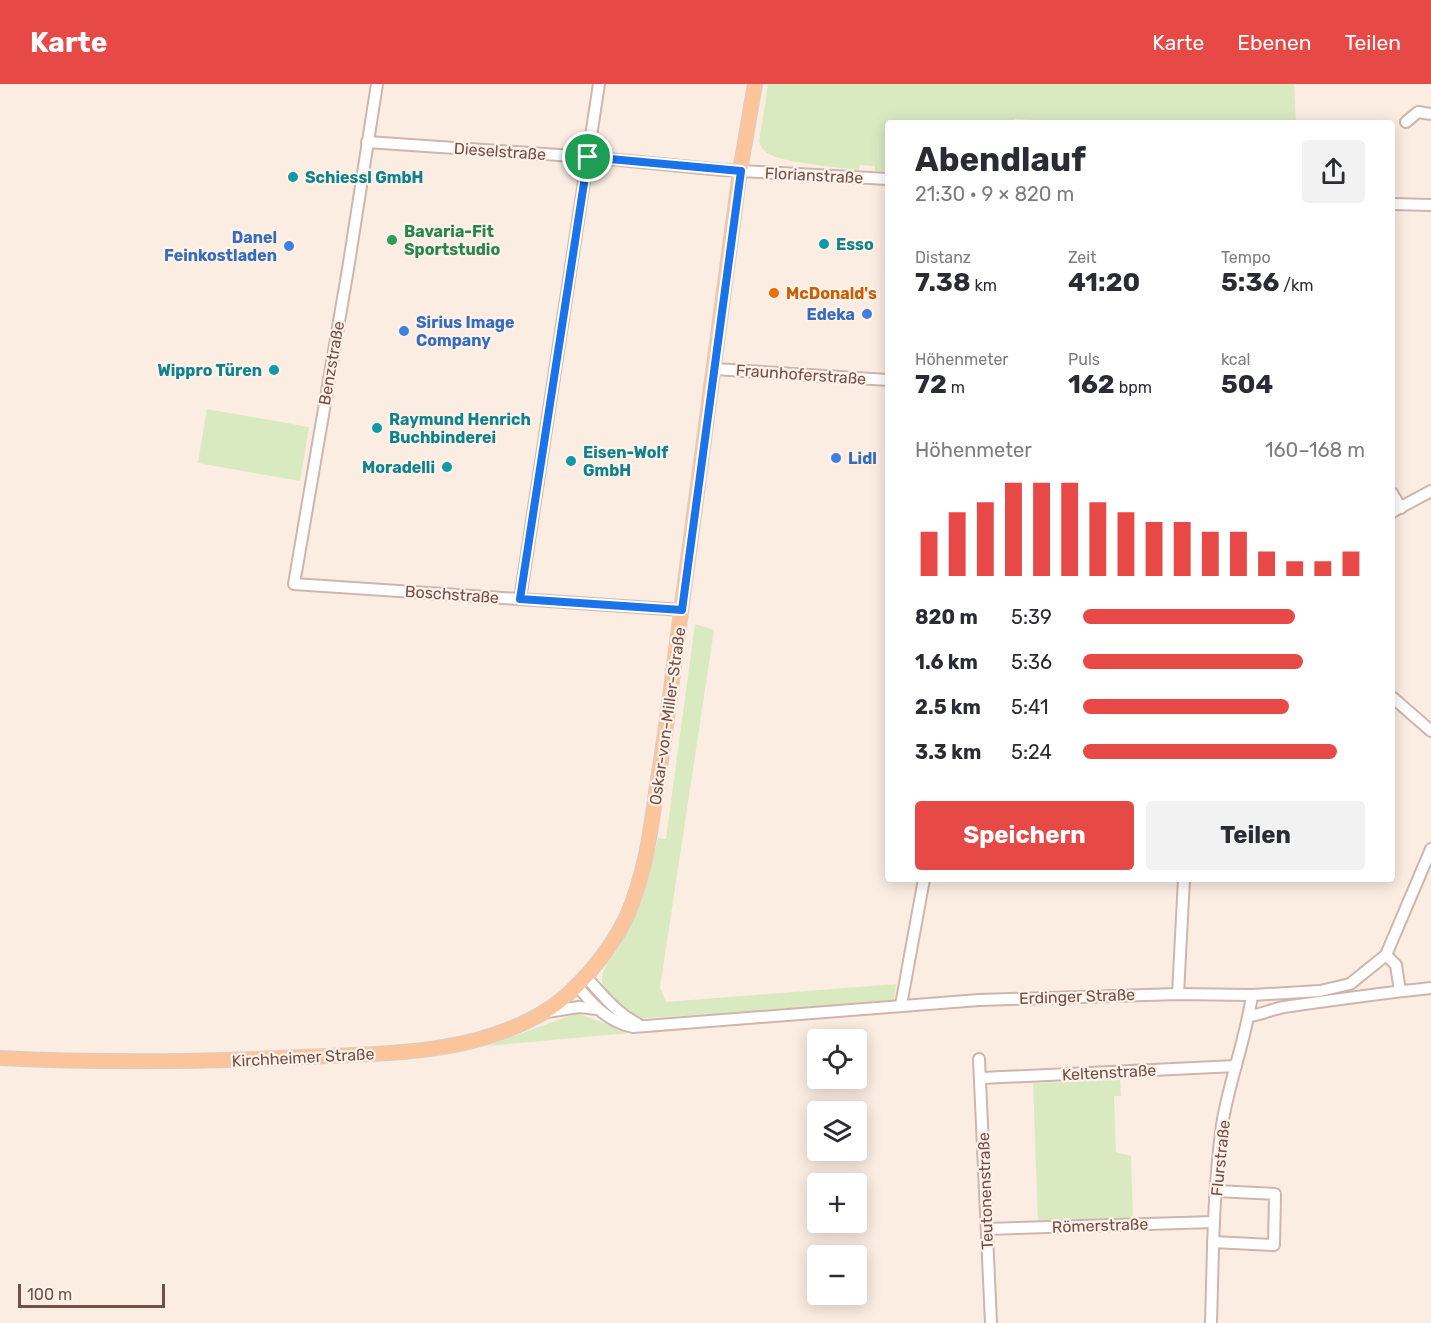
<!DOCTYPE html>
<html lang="de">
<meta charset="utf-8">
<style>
body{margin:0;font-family:Rubik,sans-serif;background:#f2f2f3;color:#2b2b33;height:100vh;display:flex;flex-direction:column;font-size:22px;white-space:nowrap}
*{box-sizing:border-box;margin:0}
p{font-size:20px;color:#7c7c81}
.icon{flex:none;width:33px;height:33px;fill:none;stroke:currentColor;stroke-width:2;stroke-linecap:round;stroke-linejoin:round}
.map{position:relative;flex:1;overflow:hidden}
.side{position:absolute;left:885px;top:36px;width:510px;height:762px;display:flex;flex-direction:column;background:#fff;border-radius:6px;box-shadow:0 3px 15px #0003}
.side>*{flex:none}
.fabs{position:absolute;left:807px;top:945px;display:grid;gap:12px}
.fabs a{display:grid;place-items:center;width:60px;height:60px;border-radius:6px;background:#fff;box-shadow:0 3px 15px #0003;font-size:30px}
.scale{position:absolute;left:18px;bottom:15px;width:147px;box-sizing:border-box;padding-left:6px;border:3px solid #744f48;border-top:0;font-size:16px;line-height:21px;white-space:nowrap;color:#744f48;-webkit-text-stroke:4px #fff2e8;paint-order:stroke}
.pin{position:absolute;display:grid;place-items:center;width:51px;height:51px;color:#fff;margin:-26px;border:3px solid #fff;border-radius:50%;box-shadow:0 2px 6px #0007}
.round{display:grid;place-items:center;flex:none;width:63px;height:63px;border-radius:6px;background:#f2f2f3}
.headline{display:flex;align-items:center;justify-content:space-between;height:102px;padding:0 30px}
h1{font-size:33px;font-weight:700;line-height:45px}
.figures{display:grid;grid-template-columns:repeat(3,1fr);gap:9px;height:102px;padding:6px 30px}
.figures div{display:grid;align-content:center}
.figures b{font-size:26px;font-weight:700}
.figures small{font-size:16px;font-weight:400}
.figures p{font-size:16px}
.chart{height:168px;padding:12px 30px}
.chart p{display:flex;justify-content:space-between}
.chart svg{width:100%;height:108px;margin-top:6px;stroke:#e74a46;stroke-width:6}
.action{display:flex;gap:12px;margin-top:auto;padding:12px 30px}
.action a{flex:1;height:69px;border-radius:6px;background:#e74a46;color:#fff;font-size:24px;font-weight:700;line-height:69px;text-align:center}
.action a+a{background:#f2f2f3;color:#2b2b33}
ul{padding:0 30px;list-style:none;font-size:20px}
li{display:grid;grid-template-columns:96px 72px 1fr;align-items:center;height:45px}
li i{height:15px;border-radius:8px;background:#e74a46}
header{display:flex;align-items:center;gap:36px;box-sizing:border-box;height:84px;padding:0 30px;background:#e74a46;color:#fff}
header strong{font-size:28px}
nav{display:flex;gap:33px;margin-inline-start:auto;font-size:21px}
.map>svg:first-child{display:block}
</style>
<header>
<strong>Karte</strong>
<nav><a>Karte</a><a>Ebenen</a><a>Teilen</a></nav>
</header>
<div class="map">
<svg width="1431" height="1239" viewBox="0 0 1431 1239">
<rect width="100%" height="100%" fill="#fcede2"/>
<g fill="#d9eac1">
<path d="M 768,0 L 1294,0 L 1296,39 L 1083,39 L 1015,35 L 1015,39 L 888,39 L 888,87 L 875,87 L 875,82 L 860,81 L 859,86 C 838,83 782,79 767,69 C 762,66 761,62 759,58 Z"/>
<path d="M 207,325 L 309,343 L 300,397 L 198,379 Z"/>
<path d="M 695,540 L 714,546 L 660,904 L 666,918 L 896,900 L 894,917 L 856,922 L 644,934 L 642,938 C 630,931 601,911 602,895 C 602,883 613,873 619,863 C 626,851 633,838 638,826 C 648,802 652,778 658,754 L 666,755 Z"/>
<path d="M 577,929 L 630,949 L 487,962 Z"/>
<path d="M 1120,996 L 1121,1012 L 1114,1012 L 1116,1068 L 1131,1072 L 1133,1136 L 1038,1138 L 1033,999 Z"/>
</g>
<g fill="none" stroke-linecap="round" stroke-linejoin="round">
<g stroke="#cfb5ac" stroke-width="14">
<g id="minor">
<path d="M 377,0 L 348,185 L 294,500 L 682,526"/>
<path d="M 1406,38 L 1418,28 L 1431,30"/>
<path d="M 367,58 L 588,73 L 723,86 L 888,95"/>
<path d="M 1392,120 L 1431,121"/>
<path d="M 715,285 L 888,296"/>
<path d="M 1392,409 L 1401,424"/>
<path d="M 1392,428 L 1431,407"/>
<path d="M 520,515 L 599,0"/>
<path d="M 1392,613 L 1431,647"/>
<path d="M 1386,871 L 1396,881 L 1400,907"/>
<path d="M 585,892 C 602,910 616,929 638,940"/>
<path d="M 576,901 C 594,921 606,937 633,943 L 979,916 L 1178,910 L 1252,911 L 1320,907 L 1350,900 L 1386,871 L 1431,765"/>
<path d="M 1178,910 L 1184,795"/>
<path d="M 901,921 L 924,795"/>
<path d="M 547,928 L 579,923 L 597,925"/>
<path d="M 1249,932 C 1258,932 1272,925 1284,923 C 1333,916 1382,909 1431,904"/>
<path d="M 979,975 L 991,1239"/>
<path d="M 982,994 L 1236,982"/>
<path d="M 987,1145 L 1214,1138"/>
<path d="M 1213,1158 L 1274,1161 L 1275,1110 L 1216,1107"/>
<path d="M 1211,1239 C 1213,1173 1213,1107 1222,1041 C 1229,997 1246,955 1252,911"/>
</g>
</g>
<g stroke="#d8cecc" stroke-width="16">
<path id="major" d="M 0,974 C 101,979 202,978 302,973 C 384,969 468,972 541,930 C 575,910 609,869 626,834 C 645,792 651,746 657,701 C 665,654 671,606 677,558 C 698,401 719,244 740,87 L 755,0"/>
</g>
<use href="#minor" stroke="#fff" stroke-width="10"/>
<use href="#major" stroke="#fcc49a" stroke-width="14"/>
</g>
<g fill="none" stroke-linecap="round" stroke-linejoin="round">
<g stroke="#fff" stroke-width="12">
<path id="route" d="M 588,73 L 741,87 L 682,526 L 520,515 Z"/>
</g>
<use href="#route" stroke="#1a73e8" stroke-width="8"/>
</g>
<g fill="#0f9aa8" stroke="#fff2e8" stroke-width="2">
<circle cx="293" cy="93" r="6"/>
<circle cx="824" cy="160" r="6"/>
<circle cx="274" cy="286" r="6"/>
<circle cx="377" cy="344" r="6"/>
<circle cx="571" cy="377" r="6"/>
<circle cx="447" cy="383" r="6"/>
</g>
<circle fill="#2e9e5b" stroke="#fff2e8" stroke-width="2" cx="392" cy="156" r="6"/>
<g fill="#3f7fe0" stroke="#fff2e8" stroke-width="2">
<circle cx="289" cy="162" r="6"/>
<circle cx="867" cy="230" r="6"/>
<circle cx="404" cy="247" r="6"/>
<circle cx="836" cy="374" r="6"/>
</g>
<circle fill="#e8710a" stroke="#fff2e8" stroke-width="2" cx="774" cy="209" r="6"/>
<g text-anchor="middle" stroke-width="4.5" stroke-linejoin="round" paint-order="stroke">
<g font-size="16" fill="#744f48" stroke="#fff2e8">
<text transform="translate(500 67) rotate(4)" y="6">Dieselstraße</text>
<text transform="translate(814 91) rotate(3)" y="6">Florianstraße</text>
<text transform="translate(331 279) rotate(-80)" y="6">Benzstraße</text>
<text transform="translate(801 290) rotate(4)" y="6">Fraunhoferstraße</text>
<text transform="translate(452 510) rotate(4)" y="6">Boschstraße</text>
<text transform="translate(667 632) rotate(-82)" y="6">Oskar-von-Miller-Straße</text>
<text transform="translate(1077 912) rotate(-2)" y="6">Erdinger Straße</text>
<text transform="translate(303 973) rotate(-3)" y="6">Kirchheimer Straße</text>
<text transform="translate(1109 988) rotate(-3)" y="6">Keltenstraße</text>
<text transform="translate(1220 1074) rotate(-84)" y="6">Flurstraße</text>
<text transform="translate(985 1107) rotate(-92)" y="6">Teutonenstraße</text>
<text transform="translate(1100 1141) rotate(-2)" y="6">Römerstraße</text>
</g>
<g font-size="16" font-weight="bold" fill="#0d838f" stroke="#fff2e8" text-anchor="start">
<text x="305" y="99">Schiessl GmbH</text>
<text x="836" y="166">Esso</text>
<text x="262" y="292" text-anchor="end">Wippro Türen</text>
<text x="389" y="341">Raymund Henrich<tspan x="389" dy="18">Buchbinderei</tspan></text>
<text x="583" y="374">Eisen-Wolf<tspan x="583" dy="18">GmbH</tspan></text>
<text x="435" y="389" text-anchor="end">Moradelli</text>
</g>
<g font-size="16" font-weight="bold" fill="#27864d" stroke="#fff2e8" text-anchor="start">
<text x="404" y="153">Bavaria-Fit<tspan x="404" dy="18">Sportstudio</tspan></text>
</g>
<g font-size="16" font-weight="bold" fill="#366cbe" stroke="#fff2e8" text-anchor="end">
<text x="277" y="159">Danel<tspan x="277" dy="18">Feinkostladen</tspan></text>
<text x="855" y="236">Edeka</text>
<text x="416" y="244" text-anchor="start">Sirius Image<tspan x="416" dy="18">Company</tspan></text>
<text x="848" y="380" text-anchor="start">Lidl</text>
</g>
<g font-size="16" font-weight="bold" fill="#c56008" stroke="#fff2e8" text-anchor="start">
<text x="786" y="215">McDonald's</text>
</g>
</g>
</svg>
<div class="fabs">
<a><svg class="icon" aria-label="locate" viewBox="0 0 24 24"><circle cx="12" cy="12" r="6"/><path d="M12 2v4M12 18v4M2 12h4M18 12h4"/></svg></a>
<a><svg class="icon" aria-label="layers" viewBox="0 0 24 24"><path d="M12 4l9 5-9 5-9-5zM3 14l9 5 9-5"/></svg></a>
<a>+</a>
<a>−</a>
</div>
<div class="scale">100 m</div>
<div class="pin" style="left:588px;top:73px;background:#1e9e55"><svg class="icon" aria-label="arrive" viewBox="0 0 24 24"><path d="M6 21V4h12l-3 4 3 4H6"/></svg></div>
<section class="side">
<div class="headline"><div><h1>Abendlauf</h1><p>21:30 · 9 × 820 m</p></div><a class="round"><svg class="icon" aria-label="share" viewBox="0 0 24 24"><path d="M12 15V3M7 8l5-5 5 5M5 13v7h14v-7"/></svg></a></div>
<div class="figures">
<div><p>Distanz</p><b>7.38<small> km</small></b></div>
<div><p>Zeit</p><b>41:20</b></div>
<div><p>Tempo</p><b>5:36<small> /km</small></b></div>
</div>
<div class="figures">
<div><p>Höhenmeter</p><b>72<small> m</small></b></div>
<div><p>Puls</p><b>162<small> bpm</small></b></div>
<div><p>kcal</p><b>504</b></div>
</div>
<div class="chart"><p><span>Höhenmeter</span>160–168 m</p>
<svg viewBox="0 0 160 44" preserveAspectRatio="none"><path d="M5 44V26M15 44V18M25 44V14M35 44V6M45 44V6M55 44V6M65 44V14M75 44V18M85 44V22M95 44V22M105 44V26M115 44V26M125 44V34M135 44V38M145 44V38M155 44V34"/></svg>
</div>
<ul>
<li><b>820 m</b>5:39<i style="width:75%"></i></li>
<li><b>1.6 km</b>5:36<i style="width:78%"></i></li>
<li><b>2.5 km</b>5:41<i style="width:73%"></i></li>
<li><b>3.3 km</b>5:24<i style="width:90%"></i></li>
</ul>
<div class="action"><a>Speichern</a><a>Teilen</a></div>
</section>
</div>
